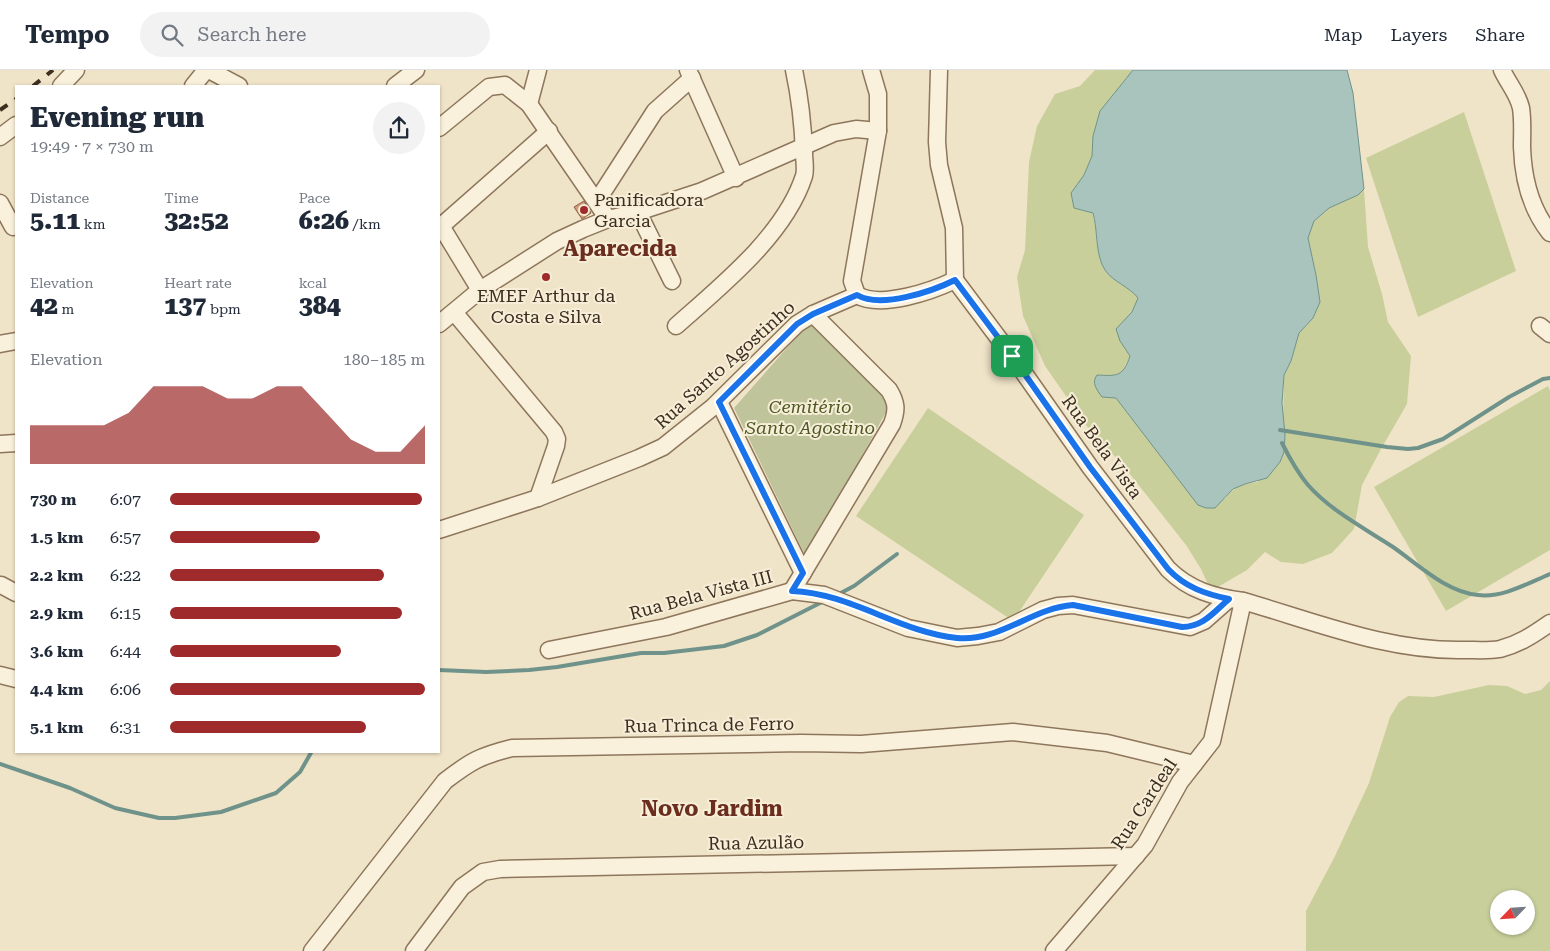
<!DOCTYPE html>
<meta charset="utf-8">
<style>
body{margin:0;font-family:"Roboto Serif",serif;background:#f2f2f3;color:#1f2937;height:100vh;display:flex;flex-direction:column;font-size:19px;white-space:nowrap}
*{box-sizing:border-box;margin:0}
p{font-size:16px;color:#747a83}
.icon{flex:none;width:28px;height:28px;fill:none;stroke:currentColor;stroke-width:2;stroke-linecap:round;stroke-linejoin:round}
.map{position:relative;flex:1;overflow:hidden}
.details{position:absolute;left:15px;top:15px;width:425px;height:668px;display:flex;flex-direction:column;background:#fff;border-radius:0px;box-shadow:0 1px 4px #0004}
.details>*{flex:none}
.needle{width:32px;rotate:245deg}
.tools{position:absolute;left:1490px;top:820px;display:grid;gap:10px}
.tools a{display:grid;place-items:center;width:45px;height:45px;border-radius:50%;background:#fff;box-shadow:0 1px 4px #0004;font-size:25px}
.pin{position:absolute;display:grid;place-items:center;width:42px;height:42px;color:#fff;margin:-21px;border-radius:10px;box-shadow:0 2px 8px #0006}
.round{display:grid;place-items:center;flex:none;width:52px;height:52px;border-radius:26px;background:#f2f2f3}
.headline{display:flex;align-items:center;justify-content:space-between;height:85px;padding:0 15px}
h1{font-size:28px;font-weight:800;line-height:38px}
.stats{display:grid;grid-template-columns:repeat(3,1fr);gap:8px;height:85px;padding:5px 15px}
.stats div{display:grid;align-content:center}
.stats b{font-size:25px;font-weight:800}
.stats small{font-size:14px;font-weight:400}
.stats p{font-size:14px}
.chart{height:140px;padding:10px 15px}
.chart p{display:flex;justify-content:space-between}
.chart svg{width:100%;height:90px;margin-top:5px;fill:#9e2a2b;opacity:.7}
ul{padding:0 15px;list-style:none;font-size:16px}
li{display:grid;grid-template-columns:80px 60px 1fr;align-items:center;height:38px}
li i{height:12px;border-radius:6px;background:#9e2a2b}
header{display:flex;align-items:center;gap:30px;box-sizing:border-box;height:70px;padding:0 25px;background:#fff;border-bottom:1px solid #e0e1e3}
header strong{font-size:24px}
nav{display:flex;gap:28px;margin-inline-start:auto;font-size:18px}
.search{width:350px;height:45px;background:#f2f2f3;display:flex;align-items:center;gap:12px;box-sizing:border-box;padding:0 18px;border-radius:28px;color:#747a83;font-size:19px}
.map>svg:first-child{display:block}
</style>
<header>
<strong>Tempo</strong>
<div class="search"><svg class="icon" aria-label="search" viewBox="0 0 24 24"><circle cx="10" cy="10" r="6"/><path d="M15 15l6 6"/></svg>Search here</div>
<nav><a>Map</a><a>Layers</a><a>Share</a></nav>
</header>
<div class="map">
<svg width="1550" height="881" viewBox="0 0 1550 881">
<rect width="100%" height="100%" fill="#f0e4c8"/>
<g fill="#c9cf9b" fill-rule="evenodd">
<path d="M 1095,0 L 1133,0 L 1100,41 L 1093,66 L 1092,86 L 1084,105 L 1071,123 L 1074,138 L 1092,142 C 1098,160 1095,185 1105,200 C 1113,212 1130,217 1138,228 L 1132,242 L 1122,254 L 1120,271 L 1130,286 L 1122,302 L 1115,306 L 1102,327 L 1116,328 L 1188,421 L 1225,429 C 1233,416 1244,414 1258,412 L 1283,349 L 1284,305 L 1291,291 L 1299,263 L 1313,248 L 1320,232 L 1316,205 L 1308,168 L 1314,151 L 1329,138 L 1358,125 L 1364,119 L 1368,177 L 1382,224 L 1388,252 L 1411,286 L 1407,334 L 1381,379 L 1362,415 L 1354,459 L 1332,483 L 1303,494 L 1281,492 L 1265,482 L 1247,500 L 1211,521 L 1201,499 L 1186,475 L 1118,389 L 1098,372 L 1045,296 L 1023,246 L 1017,207 L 1025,180 L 1029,92 L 1037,56 L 1055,24 L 1080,16 Z"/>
<path d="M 1464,42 L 1516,201 L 1418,247 L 1366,88 Z"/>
<path d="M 1548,316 L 1550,321 L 1550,480 L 1446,541 L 1374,417 Z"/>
<path d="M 928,338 L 1084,445 L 1013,551 L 856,446 Z"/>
<path d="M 1550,611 L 1550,881 L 1306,881 L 1306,841 L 1334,788 L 1369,713 L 1390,647 L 1399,632 L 1408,626 L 1434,627 L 1489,615 L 1507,616 L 1525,624 L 1541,620 ZM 1499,829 L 1526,829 L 1526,856 L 1499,856 Z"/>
</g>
<path fill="#bfc49a" d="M 814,247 L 896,324 L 806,487 L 734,338 Z"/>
<path fill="#a9c4bc" stroke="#6f938a" d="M 1133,0 L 1347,0 L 1353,23 L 1364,119 L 1358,125 L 1329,138 L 1314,151 L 1308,168 L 1316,205 L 1320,232 L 1313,248 L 1299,263 L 1291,291 L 1284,305 L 1282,333 L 1285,365 L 1284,382 L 1280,392 L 1267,408 L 1245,414 L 1233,419 L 1215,438 L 1206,438 L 1198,435 L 1116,328 L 1102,327 C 1097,320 1091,313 1097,305 C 1117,306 1123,307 1130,286 L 1120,271 L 1116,259 L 1132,242 L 1138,228 C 1130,217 1113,212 1105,200 C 1095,185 1098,160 1093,143 L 1074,138 L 1071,123 L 1084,105 L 1092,86 L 1093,66 L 1100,41 Z"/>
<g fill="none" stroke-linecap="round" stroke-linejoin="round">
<g stroke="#6f938a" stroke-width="4">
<path d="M 1280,360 L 1387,377 L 1408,379 L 1418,378 L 1443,369 L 1509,327 L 1543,309 L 1550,308"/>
<path d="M 1282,373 C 1289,387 1297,402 1308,415 C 1331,441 1364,458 1393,477 C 1419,495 1446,522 1478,525 C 1503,528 1528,513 1550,504"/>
<path d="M 837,525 L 854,516 L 897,484"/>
<path d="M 439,600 L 486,602 L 529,600 L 557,597 L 641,583 L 664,583 L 724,576 L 757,565 L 824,531"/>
<path d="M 0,694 L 70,718 L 115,738 L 159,748 L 175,748 L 221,742 L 276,723 L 300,702 L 312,681"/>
</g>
</g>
<path fill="#cf9f7d" stroke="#8d5f41" d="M 584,131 L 591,143 L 582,149 L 574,137 Z"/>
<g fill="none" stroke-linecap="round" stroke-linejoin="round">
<g stroke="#8d765c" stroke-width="19">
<g id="minor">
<path d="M 209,0 L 239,16"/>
<path d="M 688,0 L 736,108"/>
<path d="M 939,0 L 937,72 L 939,95 L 954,158 L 955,210"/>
<path d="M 1502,0 C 1508,13 1518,24 1521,38 C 1523,51 1522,64 1522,77 C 1523,109 1530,138 1550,163"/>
<path d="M 61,16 L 76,0"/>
<path d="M 193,16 L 206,0"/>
<path d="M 395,16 L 416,0"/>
<path d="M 529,34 L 538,0"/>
<path d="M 439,58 L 489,17 L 505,15 L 529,34 L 608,149"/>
<path d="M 0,67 L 16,55"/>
<path d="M 597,131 L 655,41 L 692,8"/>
<path d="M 0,133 L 13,157"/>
<path d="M 638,142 L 672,211"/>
<path d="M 441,156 L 480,220"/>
<path d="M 439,158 L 549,61"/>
<path d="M 955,210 L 1012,286 L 1090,397 L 1168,499 C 1189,520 1214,527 1243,531 C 1316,552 1389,582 1465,580 C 1476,580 1489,581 1500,579 C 1520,574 1534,564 1550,553"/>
<path d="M 857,225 L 852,211 L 878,61 L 878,24 L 871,0"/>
<path d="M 857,225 C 881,239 932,221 955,210"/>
<path d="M 454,242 L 554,362 L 557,369 L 556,376 L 538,428"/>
<path d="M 439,254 L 480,220 L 557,171 L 583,159 L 608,149 L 638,142 L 702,121 L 834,63 L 856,59 L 878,61"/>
<path d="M 676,256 C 721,216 785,165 804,106 C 806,100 804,90 804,83 C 803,55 800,28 794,0"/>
<path d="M 1540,256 L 1550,264"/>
<path d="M 0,274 L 16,271"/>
<path d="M 719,332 L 803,503"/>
<path d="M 0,374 L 16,373"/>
<path d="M 439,460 L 538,428 L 639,388 L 663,377 L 713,337 L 797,254 L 813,244 L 857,225"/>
<path d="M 1,515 L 16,523"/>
<path d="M 792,521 L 892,354 C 897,340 897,333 889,320 L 813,244"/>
<path d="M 549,580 L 666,557 L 792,521 L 824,525 L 908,558 L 957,568 L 978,566 L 999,562 L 1043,540 L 1058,536 L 1073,535 L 1190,557 L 1204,551 L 1229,529"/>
<path d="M 0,605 L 16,609"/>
<path d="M 312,881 L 445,711 C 471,691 480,686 512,678 L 801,673 L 861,674 L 1013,662 L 1107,673 L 1194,694"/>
<path d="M 414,881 L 462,817 L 483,802 L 500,799 L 1136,786"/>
<path d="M 1054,881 L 1145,775 L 1180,712 L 1212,671 L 1243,531"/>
</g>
</g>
<use href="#minor" stroke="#faf1dc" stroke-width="16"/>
<g stroke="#3d2e20" stroke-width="4" stroke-dasharray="9 9" stroke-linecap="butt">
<path d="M 33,16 L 53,0"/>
<path d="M 0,40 L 16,29"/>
</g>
</g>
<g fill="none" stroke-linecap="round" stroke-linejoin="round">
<g stroke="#fff" stroke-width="10">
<path id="route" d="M 955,210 L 1012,286 L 1090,397 L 1168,499 C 1185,517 1205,524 1229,529 C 1214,542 1203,557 1182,557 L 1073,535 C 1032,538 999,572 957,568 C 899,562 850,523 792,521 L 803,503 L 719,332 L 797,254 L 813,244 L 857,225 C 881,239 933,221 955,210 Z"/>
</g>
<use href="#route" stroke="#1a73e8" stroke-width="6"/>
</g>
<g fill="#9e2a2b" stroke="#f7eed8" stroke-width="2">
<circle cx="584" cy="140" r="5"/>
<circle cx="546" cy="207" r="5"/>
</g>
<g text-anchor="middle" stroke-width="4" stroke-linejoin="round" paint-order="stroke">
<g font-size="18" fill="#3d2e20" stroke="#f7eed8" text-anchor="start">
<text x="594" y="136">Panificadora<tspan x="594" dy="21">Garcia</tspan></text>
<text x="546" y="232" text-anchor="middle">EMEF Arthur da<tspan x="546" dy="21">Costa e Silva</tspan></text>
</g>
<g font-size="18" fill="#3d2e20" stroke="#f7eed8">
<text transform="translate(725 295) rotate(-42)" y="6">Rua Santo Agostinho</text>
<text transform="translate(1102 377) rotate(54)" y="6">Rua Bela Vista</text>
<text transform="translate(701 525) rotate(-15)" y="6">Rua Bela Vista III</text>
<text transform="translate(709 655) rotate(-1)" y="6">Rua Trinca de Ferro</text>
<text transform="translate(1144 734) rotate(-57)" y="6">Rua Cardeal</text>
<text transform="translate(756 773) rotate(-1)" y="6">Rua Azulão</text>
</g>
<g font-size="18" font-style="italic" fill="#4d5a26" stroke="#f7eed8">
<text x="810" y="343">Cemitério<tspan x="810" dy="21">Santo Agostino</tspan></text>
</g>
<g font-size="22" font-weight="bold" fill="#6b2e1e" stroke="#f7eed8">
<text x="620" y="186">Aparecida</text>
<text x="712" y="746">Novo Jardim</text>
</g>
</g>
</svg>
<div class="tools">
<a><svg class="needle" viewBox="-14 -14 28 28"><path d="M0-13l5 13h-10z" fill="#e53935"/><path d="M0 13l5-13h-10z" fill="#747a83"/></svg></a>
</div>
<div class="pin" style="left:1012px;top:286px;background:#1e9e55"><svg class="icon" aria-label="arrive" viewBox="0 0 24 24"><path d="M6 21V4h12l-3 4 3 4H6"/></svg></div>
<section class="details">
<div class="headline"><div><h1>Evening run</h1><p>19:49 · 7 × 730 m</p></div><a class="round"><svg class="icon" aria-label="share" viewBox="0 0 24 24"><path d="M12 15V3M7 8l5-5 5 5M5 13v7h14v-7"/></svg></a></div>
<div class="stats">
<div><p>Distance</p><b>5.11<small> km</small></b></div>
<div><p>Time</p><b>32:52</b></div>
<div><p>Pace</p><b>6:26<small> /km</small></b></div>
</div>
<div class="stats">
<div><p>Elevation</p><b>42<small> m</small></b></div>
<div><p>Heart rate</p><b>137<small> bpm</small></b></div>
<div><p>kcal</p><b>384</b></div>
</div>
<div class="chart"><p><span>Elevation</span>180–185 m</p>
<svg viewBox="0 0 160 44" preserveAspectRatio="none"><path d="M0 44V25L10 25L20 25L30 25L40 19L50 6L60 6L70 6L80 12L90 12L100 6L110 6L120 19L130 32L140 38L150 38L160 25V44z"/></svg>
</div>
<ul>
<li><b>730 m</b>6:07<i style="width:99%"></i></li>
<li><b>1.5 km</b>6:57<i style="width:59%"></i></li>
<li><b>2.2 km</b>6:22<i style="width:84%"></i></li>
<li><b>2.9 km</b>6:15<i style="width:91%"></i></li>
<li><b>3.6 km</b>6:44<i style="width:67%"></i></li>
<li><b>4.4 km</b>6:06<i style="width:100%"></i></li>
<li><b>5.1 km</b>6:31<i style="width:77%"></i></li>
</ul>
</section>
</div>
